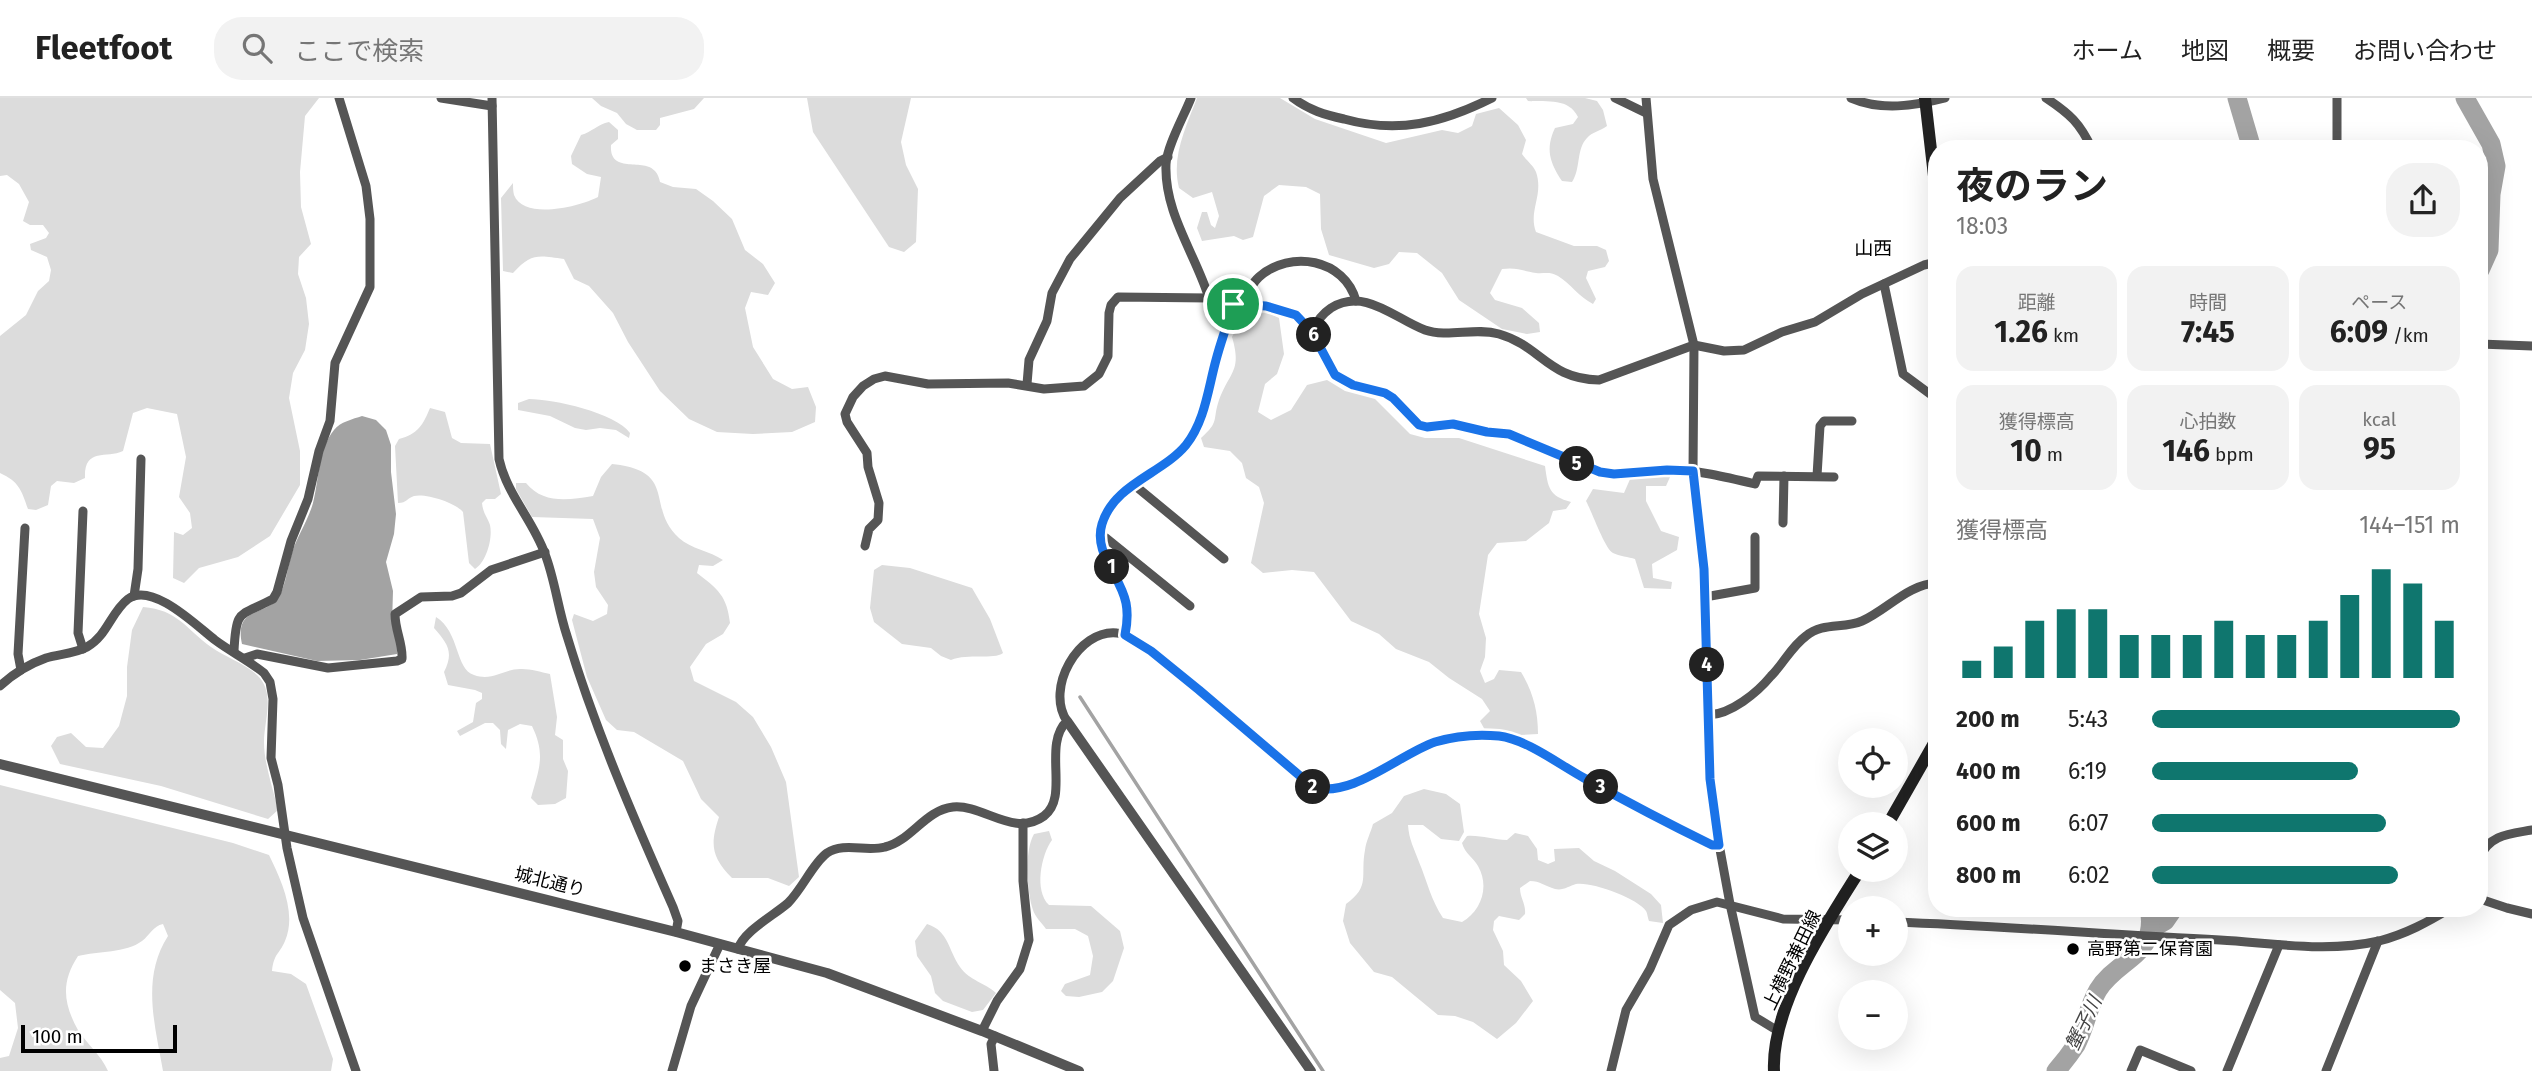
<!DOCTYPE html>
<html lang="ja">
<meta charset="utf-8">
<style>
body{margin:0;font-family:"Fira Sans","Noto Sans JP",sans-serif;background:#f2f2f2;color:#222;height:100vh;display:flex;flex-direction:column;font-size:26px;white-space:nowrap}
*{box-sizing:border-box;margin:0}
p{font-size:23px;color:#767676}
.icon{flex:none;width:38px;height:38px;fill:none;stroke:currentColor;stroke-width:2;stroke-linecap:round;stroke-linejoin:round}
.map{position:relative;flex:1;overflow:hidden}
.sheet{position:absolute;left:1928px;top:42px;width:560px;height:777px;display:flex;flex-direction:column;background:#fff;border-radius:28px;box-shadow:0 7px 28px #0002}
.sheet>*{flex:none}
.buttons{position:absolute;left:1838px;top:630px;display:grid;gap:14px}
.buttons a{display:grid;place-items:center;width:70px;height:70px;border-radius:50%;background:#fff;box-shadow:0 7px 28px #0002;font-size:35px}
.scale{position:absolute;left:21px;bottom:18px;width:156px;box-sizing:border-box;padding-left:7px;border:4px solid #000;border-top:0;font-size:19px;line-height:24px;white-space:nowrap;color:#000;-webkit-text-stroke:5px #fff;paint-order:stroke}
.pin{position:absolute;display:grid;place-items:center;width:60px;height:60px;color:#fff;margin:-30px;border:4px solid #fff;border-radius:50%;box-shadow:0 2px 7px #0007}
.km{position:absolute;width:35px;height:35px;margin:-18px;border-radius:50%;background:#222;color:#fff;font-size:19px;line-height:35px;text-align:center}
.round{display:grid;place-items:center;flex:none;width:74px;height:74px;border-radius:28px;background:#f2f2f2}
.summary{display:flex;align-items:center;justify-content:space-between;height:119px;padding:0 28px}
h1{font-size:38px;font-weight:700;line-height:52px}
.figures{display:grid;grid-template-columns:repeat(3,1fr);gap:10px;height:119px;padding:7px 28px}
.figures div{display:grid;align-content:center;border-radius:18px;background:#f2f2f2;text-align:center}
.figures b{font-size:30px;font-weight:700}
.figures small{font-size:19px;font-weight:400}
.figures p{font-size:19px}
.chart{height:196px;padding:14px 28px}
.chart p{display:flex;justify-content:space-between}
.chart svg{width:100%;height:126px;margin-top:7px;stroke:#0f766e;stroke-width:6}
ul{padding:0 28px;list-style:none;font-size:23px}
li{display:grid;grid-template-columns:112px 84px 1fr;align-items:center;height:52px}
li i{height:18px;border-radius:9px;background:#0f766e}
header{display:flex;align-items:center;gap:42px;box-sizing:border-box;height:98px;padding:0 35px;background:#fff;border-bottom:2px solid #e0e0e0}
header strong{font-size:33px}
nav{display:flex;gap:38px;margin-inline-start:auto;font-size:24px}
.search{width:490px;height:63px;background:#f2f2f2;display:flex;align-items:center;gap:18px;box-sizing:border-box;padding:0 24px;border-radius:28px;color:#767676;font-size:26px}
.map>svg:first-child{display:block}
</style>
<header>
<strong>Fleetfoot</strong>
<div class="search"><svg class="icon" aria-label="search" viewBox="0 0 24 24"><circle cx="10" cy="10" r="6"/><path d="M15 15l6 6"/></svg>ここで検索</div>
<nav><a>ホーム</a><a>地図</a><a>概要</a><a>お問い合わせ</a></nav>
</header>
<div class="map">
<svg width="2532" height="973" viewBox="0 0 2532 973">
<rect width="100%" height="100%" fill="#fff"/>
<g fill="#dcdcdc">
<path d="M 0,0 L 319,0 L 305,18 L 300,74 L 301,109 L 311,146 L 299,159 L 298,176 L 306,200 L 309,226 L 305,252 L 293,275 L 289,300 L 300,353 L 300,387 L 270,438 L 238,459 L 199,470 L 184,485 L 173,480 L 174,434 L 183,437 L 192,430 L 190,415 L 179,399 L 186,359 L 177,316 L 147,310 L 133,315 L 123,353 C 106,361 84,349 85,380 L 74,385 L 57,383 L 51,388 L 48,407 L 36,412 L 28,411 C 21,391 19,384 0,375 L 0,238 L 26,217 L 38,193 L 49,183 L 51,172 L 47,159 L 31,152 L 30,146 L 46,140 L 49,135 L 43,127 L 30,127 L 23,123 L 29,104 L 19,86 L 7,77 L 0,78 Z"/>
<path d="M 592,0 L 704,0 L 694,11 L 660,20 L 660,27 L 656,32 L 637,32 L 626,26 L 617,15 L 601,8 Z"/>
<path d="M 807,0 L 911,0 L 901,44 L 906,67 L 918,91 L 916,144 L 904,154 L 889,149 L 813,34 Z"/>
<path d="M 1197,0 L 1280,0 L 1315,21 L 1386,45 L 1442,32 L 1458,35 L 1472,28 L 1476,16 L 1499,10 L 1518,27 L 1526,42 L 1522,56 C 1526,62 1534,68 1536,74 C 1544,97 1528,113 1536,134 L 1574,148 L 1597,148 L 1606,152 L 1609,163 L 1605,169 L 1588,173 L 1586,180 L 1596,201 L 1593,206 C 1579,199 1571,186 1558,178 C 1549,173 1544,176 1536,175 C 1522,173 1517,169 1502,171 L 1490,195 L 1495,202 L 1522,210 L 1539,225 L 1540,234 L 1527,236 L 1502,231 L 1459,202 L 1442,175 L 1417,155 L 1399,154 L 1389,166 L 1374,170 L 1329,157 L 1321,131 L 1320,96 L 1306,89 L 1279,87 L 1264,98 L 1253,139 L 1243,142 L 1234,138 L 1202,143 L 1197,130 L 1202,114 L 1207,114 L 1211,127 L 1215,130 L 1219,118 L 1212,94 L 1193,100 L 1179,90 C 1171,59 1186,29 1197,0 Z"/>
<path d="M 1526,0 L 1585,0 L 1597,3 L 1603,12 L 1607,28 C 1600,33 1592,34 1587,40 C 1576,51 1581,71 1572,84 L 1562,83 C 1550,65 1545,51 1555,30 L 1573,26 L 1578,19 C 1569,0 1548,4 1528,3 Z"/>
<path d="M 609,24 L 618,32 L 618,41 L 611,47 C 609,77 644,59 655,73 C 658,76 659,80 660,84 L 673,89 L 696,91 L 713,103 L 732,121 L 745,152 L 763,166 L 775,185 L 768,197 L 751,194 L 745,210 L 753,249 L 773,281 L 792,291 L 808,289 L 816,309 L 815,324 L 792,334 L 753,336 L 717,334 L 689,321 L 660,293 L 628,244 L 613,215 L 589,188 L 574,181 L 564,161 C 538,157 531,155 513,175 L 503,173 L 501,100 L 513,85 C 513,89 513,93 514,97 C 524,123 581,108 598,99 L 601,79 L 587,76 L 572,66 L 571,58 L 581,37 C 592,34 598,26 609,24 Z"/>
<path d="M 1262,212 L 1279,220 L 1284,256 L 1277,276 L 1265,286 L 1258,314 L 1271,322 L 1291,312 L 1307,287 L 1327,282 L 1345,293 L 1375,301 L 1410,336 L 1425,340 L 1459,340 L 1545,368 C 1548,390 1549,398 1571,404 L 1566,411 L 1553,413 L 1549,425 L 1526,443 L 1497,445 L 1488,457 L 1479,516 L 1486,540 L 1485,559 L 1480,573 L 1485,585 L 1494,581 L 1499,572 L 1521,574 C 1533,594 1538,613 1538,636 L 1519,637 L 1485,632 L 1480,623 L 1490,613 L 1482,601 L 1449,580 L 1429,564 L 1396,551 L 1379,536 L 1351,523 L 1314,474 L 1292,472 L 1263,475 L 1251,465 L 1264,405 L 1259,389 L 1246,380 L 1242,365 L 1230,353 L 1204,349 L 1201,340 C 1220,323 1212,323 1219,302 C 1230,273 1242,273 1232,239 L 1242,219 Z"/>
<path d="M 529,301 C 553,301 616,315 630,335 L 629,340 L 616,332 L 600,330 L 586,332 L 575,330 L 550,318 L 518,312 L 518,305 Z"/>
<path d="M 430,310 L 445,314 L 452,340 L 461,345 L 490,346 L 501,396 L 495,401 L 486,401 L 482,405 C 483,416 488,420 490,427 C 493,441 486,464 475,471 L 469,465 L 463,414 C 456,405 426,395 414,398 C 407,400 407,405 398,405 L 395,348 L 399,341 C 418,336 423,327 430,310 Z"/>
<path d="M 612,366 C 679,373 645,409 679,440 C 691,451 710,453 723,462 L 713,468 L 699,467 L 697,475 C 718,491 727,498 730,525 L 723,536 L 706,546 L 690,569 L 694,583 L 736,604 L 753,619 L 771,649 L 786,684 L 799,779 L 789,788 L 768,780 L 732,780 C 711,759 710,746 719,719 L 701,701 L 683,663 L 634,634 L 617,632 L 606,622 L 587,579 L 572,522 L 574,516 L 593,523 L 607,516 L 608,507 L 596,489 L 594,474 L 600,440 L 593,421 L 532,419 L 516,391 L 516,385 L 526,385 C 543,406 568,402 593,398 L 601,379 Z"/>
<path d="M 1654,376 L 1670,379 L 1666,388 L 1646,388 L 1646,403 L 1661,433 L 1679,439 L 1677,452 L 1652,466 L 1653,480 L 1672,484 L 1671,491 L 1644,490 L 1635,461 C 1629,459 1619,458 1613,455 C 1605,451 1592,414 1586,403 L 1593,391 L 1624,395 L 1631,379 Z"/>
<path d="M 882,467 L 910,470 L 972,490 L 990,521 L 1003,555 C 994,562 968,555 951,562 L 941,558 L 931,550 L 902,546 L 874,524 L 870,510 L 874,472 Z"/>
<path d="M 143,509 C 178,512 185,530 211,549 C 225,559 244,565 257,577 C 276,595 264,622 264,644 C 264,666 273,690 278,712 L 268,721 L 161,688 L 60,666 L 51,648 L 57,639 L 71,635 L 86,649 L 103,650 L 119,628 L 127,598 L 127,569 L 132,532 Z"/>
<path d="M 436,519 C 460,534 455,571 474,577 C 493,584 505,570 522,571 C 531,571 541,574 550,576 L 557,619 L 555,637 L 563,642 L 563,661 L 568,673 L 566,700 L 555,706 L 538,707 L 531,700 C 539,671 546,657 532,628 L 520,626 L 508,632 L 506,651 L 501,646 L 500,632 L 493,625 L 485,625 L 460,638 L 457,633 L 473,624 L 476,605 L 482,601 L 482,595 L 475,592 L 448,587 L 444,574 C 454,554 448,546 434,530 Z"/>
<path d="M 0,687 L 233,745 L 269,757 C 281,782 297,815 285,843 C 279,857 274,855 272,873 L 291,876 L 306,886 L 333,961 L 331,973 L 163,973 C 155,927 141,880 168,838 L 163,826 C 153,828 150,837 142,843 C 126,855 98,853 78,858 C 61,884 63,905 78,932 C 87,946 101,957 108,973 L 0,973 L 0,960 L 9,958 L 18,930 L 15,905 L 0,892 Z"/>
<path d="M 1424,691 L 1446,696 L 1460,706 L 1464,734 L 1459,743 L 1441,741 L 1423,727 L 1408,727 C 1409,742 1414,750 1419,764 C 1427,783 1431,802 1443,820 L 1462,824 C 1481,813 1490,789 1478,768 C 1473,759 1465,756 1462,745 L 1467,738 C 1481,737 1493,742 1507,742 L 1515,735 L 1528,738 L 1537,751 L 1538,762 L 1548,766 L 1555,763 L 1554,751 L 1579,750 L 1594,763 L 1615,773 L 1651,796 L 1661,807 L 1663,825 L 1649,823 C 1648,821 1647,814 1646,813 C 1638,800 1590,783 1576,786 C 1569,788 1563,793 1555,791 C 1545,788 1540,783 1530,783 L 1520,790 C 1520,800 1526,806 1525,816 L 1519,822 L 1499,818 L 1494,823 L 1493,832 L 1503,853 L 1504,867 L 1521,883 L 1533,903 L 1516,925 L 1497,941 L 1473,924 L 1455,918 L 1438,917 L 1392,879 L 1374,874 L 1350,845 L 1343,823 L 1346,806 C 1371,788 1360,778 1365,752 C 1366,743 1371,734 1373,726 L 1392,715 L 1404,698 Z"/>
<path d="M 1049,733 L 1052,742 C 1041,757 1034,793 1049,807 L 1091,808 L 1120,833 L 1124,850 L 1113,883 L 1102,894 L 1079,899 L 1066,898 L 1061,893 L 1065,886 L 1090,877 L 1093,858 L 1088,838 L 1075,831 L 1046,831 C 1042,825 1035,819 1033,812 C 1027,794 1024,753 1034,736 Z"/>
<path d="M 927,826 C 949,833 948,852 960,869 C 970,883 984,884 996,895 L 983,912 L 972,914 L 943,903 L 935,895 L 931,878 L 917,858 L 915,843 Z"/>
</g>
<path fill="#a3a3a3" d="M 362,318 L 376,322 L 386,332 L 391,347 L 391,374 L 396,416 L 394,436 L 386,464 L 393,493 L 392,526 L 398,550 L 397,556 L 360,562 L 317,563 L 242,546 C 233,504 272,522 282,492 C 287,480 288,467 292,455 C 297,438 308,423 313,405 C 319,383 318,351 334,332 C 340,324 353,321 362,318 Z"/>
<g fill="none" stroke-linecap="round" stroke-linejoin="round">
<path stroke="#a3a3a3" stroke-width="3.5" d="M 1080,599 L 1323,973"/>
<g stroke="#a3a3a3" stroke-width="19">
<path d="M 2237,0 L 2252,51"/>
<path d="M 2465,0 L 2491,46 L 2496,68 L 2491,96 L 2489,152 L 2480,172"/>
<path d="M 2151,831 L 2165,823 L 2174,810"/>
<path d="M 2056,973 C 2063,965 2070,956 2076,947 C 2085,930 2088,909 2098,892 C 2118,860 2159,858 2149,810"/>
</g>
<g stroke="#555" stroke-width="9">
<path d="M 441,0 L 492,8"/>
<path d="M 492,0 L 499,361 C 507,397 533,422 545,456 C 555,482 558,511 567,538 C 595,631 634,721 673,809 L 678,823 L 676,834"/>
<path d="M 1191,0 C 1184,18 1167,48 1166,66 C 1164,115 1195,155 1209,200"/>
<path d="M 1293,0 C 1309,12 1325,17 1344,21 C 1398,36 1442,25 1492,0"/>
<path d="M 1615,0 L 1646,15"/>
<path d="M 1646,0 L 1653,81 L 1694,247 L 1693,373 L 1704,471 L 1712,708 L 1730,806 L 1755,919 L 1778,933"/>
<path d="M 1851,0 C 1881,13 1914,8 1945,0"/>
<path d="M 2046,0 C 2070,16 2080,25 2092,51"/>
<path d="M 2337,51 L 2337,0"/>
<path d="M 1884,186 L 1903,276 L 1930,296 L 1937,299"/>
<path d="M 1243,207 C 1247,197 1251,186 1259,179 C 1290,151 1345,161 1356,203"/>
<path d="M 1312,234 C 1316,224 1322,216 1331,210 C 1365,189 1395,221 1425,232 C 1448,240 1475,229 1499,236 C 1541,248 1548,281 1599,282 L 1694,247 L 1724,253 L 1744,252 L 1782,234 L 1815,224 L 1862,196 L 1924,167 L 1937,164"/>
<path d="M 2480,246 L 2532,248"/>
<path d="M 1027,286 L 1029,262 L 1047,223 L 1052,195 L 1070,161 L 1120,100 L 1160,63 L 1168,59"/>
<path d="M 1817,378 L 1820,328 L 1824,323 L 1852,323"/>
<path d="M 1133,386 L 1224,461"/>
<path d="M 83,413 L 78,535 L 83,551"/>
<path d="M 1783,425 L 1784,378"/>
<path d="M 1100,439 L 1106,440 L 1190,508"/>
<path d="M 865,448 L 869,431 L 878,422 L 879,405 L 868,369 L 867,355 L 847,324 L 845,316 L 853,299 L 863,288 L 874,281 L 885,278 L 928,286 L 1008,285 L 1044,291 L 1084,288 L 1099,276 L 1108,258 L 1109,215 L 1111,207 L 1118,199 L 1209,200 L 1233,206 L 1283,212 L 1296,217 L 1306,226 L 1335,277 L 1353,287 L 1385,294 L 1419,327 L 1427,329 L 1453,326 L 1487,334 L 1509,336 L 1599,374 C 1622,377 1644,371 1666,371 C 1697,372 1726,379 1755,386 L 1758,378 L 1834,379"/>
<path d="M 134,498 L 138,471 L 141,361"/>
<path d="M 1705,499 L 1755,490 L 1755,439"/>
<path d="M 1125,537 C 1129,512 1122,492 1112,469 C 1107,459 1099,451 1100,439 C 1102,394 1155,378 1182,351 C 1192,341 1197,330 1202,318 L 1233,206"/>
<path d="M 234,553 C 236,510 239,519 273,501 L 277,494 L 291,443 L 308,401 L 319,353 L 330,323 L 335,265 L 370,189 L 370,121 L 366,88 L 339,0"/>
<path d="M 245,560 L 257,556 L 328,570 L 397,563 L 402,561 C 403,545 395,533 395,516 L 421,499 L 452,498 L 461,495 L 491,472 L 545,454"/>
<path d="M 21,572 L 18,556 L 25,430"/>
<path d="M 0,588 C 13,576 29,566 46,560 C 59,556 74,556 87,549 C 107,538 111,514 128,501 C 152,483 198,529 215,542 C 231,554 248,562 264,575 L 270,584 L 273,601 L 271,660 L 278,687 L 287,750 L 303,820 L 356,973"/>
<path d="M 1709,617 C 1731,616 1757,595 1771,578 C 1784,565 1791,549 1806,538 C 1823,524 1843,531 1862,523 C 1887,512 1908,486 1937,485"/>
<path d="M 2480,759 C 2490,736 2510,736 2532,732"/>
<path d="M 2480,786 L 2480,801"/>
<path d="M 2480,801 L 2507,810 L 2532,816"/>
<path d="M 1895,824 C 2004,828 2112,837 2220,842 C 2273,845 2326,855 2379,843 C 2406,836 2428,824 2451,810"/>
<path d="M 738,851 C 744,833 773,818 788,805 C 803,790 813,765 827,755 C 844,744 866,754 885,749 C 911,743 925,712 953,709 C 983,706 1014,740 1044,718 C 1070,699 1042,647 1067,623 C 1045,591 1078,531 1117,535 C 1130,536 1141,546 1151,553 L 1313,689 C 1351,701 1400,656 1435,644 C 1455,638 1478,636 1499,638 C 1526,641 1560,667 1584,680 C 1627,704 1669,726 1712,747 L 1719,747"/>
<path d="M 982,933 L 997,903 L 1020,871 L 1029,842 L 1023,783 L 1023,725"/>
<path d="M 672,973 L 691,908 L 720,846"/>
<path d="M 994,973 L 991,946 L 995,938"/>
<path d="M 1611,973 L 1626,912 L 1650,871 L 1669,827 L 1691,812 L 1717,804 L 1783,821 L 1850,822"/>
<path d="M 2131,973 L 2140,952 L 2191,973"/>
<path d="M 2227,973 L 2279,847"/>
<path d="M 2326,973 L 2378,843"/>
</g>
<g stroke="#555" stroke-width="10">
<path d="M 1067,623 L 1311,973"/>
<path d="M 0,666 L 676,834 L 827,875 L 982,933 L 1079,973"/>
</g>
<g stroke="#222" stroke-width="12">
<path d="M 1925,0 L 1937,104"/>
<path d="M 1888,726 L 1937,640"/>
<path d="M 1774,973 C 1771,908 1826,826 1860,772"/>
</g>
</g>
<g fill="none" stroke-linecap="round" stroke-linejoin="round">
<g stroke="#fff" stroke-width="14">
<path id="route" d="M 1233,206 L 1266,208 L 1296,217 L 1312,234 L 1335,277 L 1353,287 L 1385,295 L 1393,300 L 1419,327 L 1427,329 L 1453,326 L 1487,334 L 1509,336 L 1600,374 L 1614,376 L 1667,372 L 1693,373 L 1704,471 L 1710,681 L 1719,747 L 1712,747 C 1669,726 1627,704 1584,680 C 1560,667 1526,641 1499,638 C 1478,636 1455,638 1435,644 C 1400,656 1351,701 1313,689 L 1199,592 L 1151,553 L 1125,537 C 1127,527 1128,515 1126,505 C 1121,478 1093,455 1102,426 C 1114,386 1162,376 1186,347 C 1205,323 1208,291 1216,262 C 1221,243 1228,225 1233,206 Z"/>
</g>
<use href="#route" stroke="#1a73e8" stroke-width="9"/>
</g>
<g fill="#000" stroke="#fff" stroke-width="2.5">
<circle cx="2073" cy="851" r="7"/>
<circle cx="685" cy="868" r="7"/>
</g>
<g text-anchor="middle" stroke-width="5" stroke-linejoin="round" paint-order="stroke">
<g font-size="18" fill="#000" stroke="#fff">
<text transform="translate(550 784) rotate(14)" y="6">城北通り</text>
<text transform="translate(1792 862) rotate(-64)" y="6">上横野兼田線</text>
</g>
<g font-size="18" fill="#000" stroke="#fff" text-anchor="start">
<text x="2087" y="857">高野第二保育園</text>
<text x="699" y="874">まさき屋</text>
</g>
<g font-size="19" fill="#000" stroke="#fff">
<text x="1873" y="157">山西</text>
</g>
<g font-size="19" font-style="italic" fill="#444" stroke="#fff">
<text transform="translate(2083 925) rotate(-64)" y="7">蟹子川</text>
</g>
</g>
</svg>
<div class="buttons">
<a><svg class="icon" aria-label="locate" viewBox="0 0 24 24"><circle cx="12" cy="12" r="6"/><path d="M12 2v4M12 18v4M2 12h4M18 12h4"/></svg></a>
<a><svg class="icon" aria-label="layers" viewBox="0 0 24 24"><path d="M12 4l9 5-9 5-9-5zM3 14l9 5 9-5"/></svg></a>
<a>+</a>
<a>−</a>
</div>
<div class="scale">100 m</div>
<div class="pin" style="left:1233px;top:206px;background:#1e9e55"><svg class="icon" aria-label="arrive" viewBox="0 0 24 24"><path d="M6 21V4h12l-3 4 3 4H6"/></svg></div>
<b class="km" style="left:1112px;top:469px">1</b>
<b class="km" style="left:1313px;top:689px">2</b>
<b class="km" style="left:1601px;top:689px">3</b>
<b class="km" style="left:1707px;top:567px">4</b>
<b class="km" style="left:1577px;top:366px">5</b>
<b class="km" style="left:1314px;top:237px">6</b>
<section class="sheet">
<div class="summary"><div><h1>夜のラン</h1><p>18:03</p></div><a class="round"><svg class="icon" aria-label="share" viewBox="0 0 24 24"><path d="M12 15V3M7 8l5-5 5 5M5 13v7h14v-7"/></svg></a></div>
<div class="figures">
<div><p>距離</p><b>1.26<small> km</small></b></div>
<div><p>時間</p><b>7:45</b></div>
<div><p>ペース</p><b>6:09<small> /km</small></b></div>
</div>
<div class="figures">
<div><p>獲得標高</p><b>10<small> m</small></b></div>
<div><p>心拍数</p><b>146<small> bpm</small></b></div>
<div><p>kcal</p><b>95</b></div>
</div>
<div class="chart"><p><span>獲得標高</span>144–151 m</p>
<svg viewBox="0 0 160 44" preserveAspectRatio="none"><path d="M5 44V38M15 44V33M25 44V24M35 44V20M45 44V20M55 44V29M65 44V29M75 44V29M85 44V24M95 44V29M105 44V29M115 44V24M125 44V15M135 44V6M145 44V11M155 44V24"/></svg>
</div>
<ul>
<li><b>200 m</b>5:43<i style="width:100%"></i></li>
<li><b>400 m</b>6:19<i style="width:67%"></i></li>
<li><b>600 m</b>6:07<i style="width:76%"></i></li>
<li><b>800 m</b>6:02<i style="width:80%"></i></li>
</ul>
</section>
</div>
